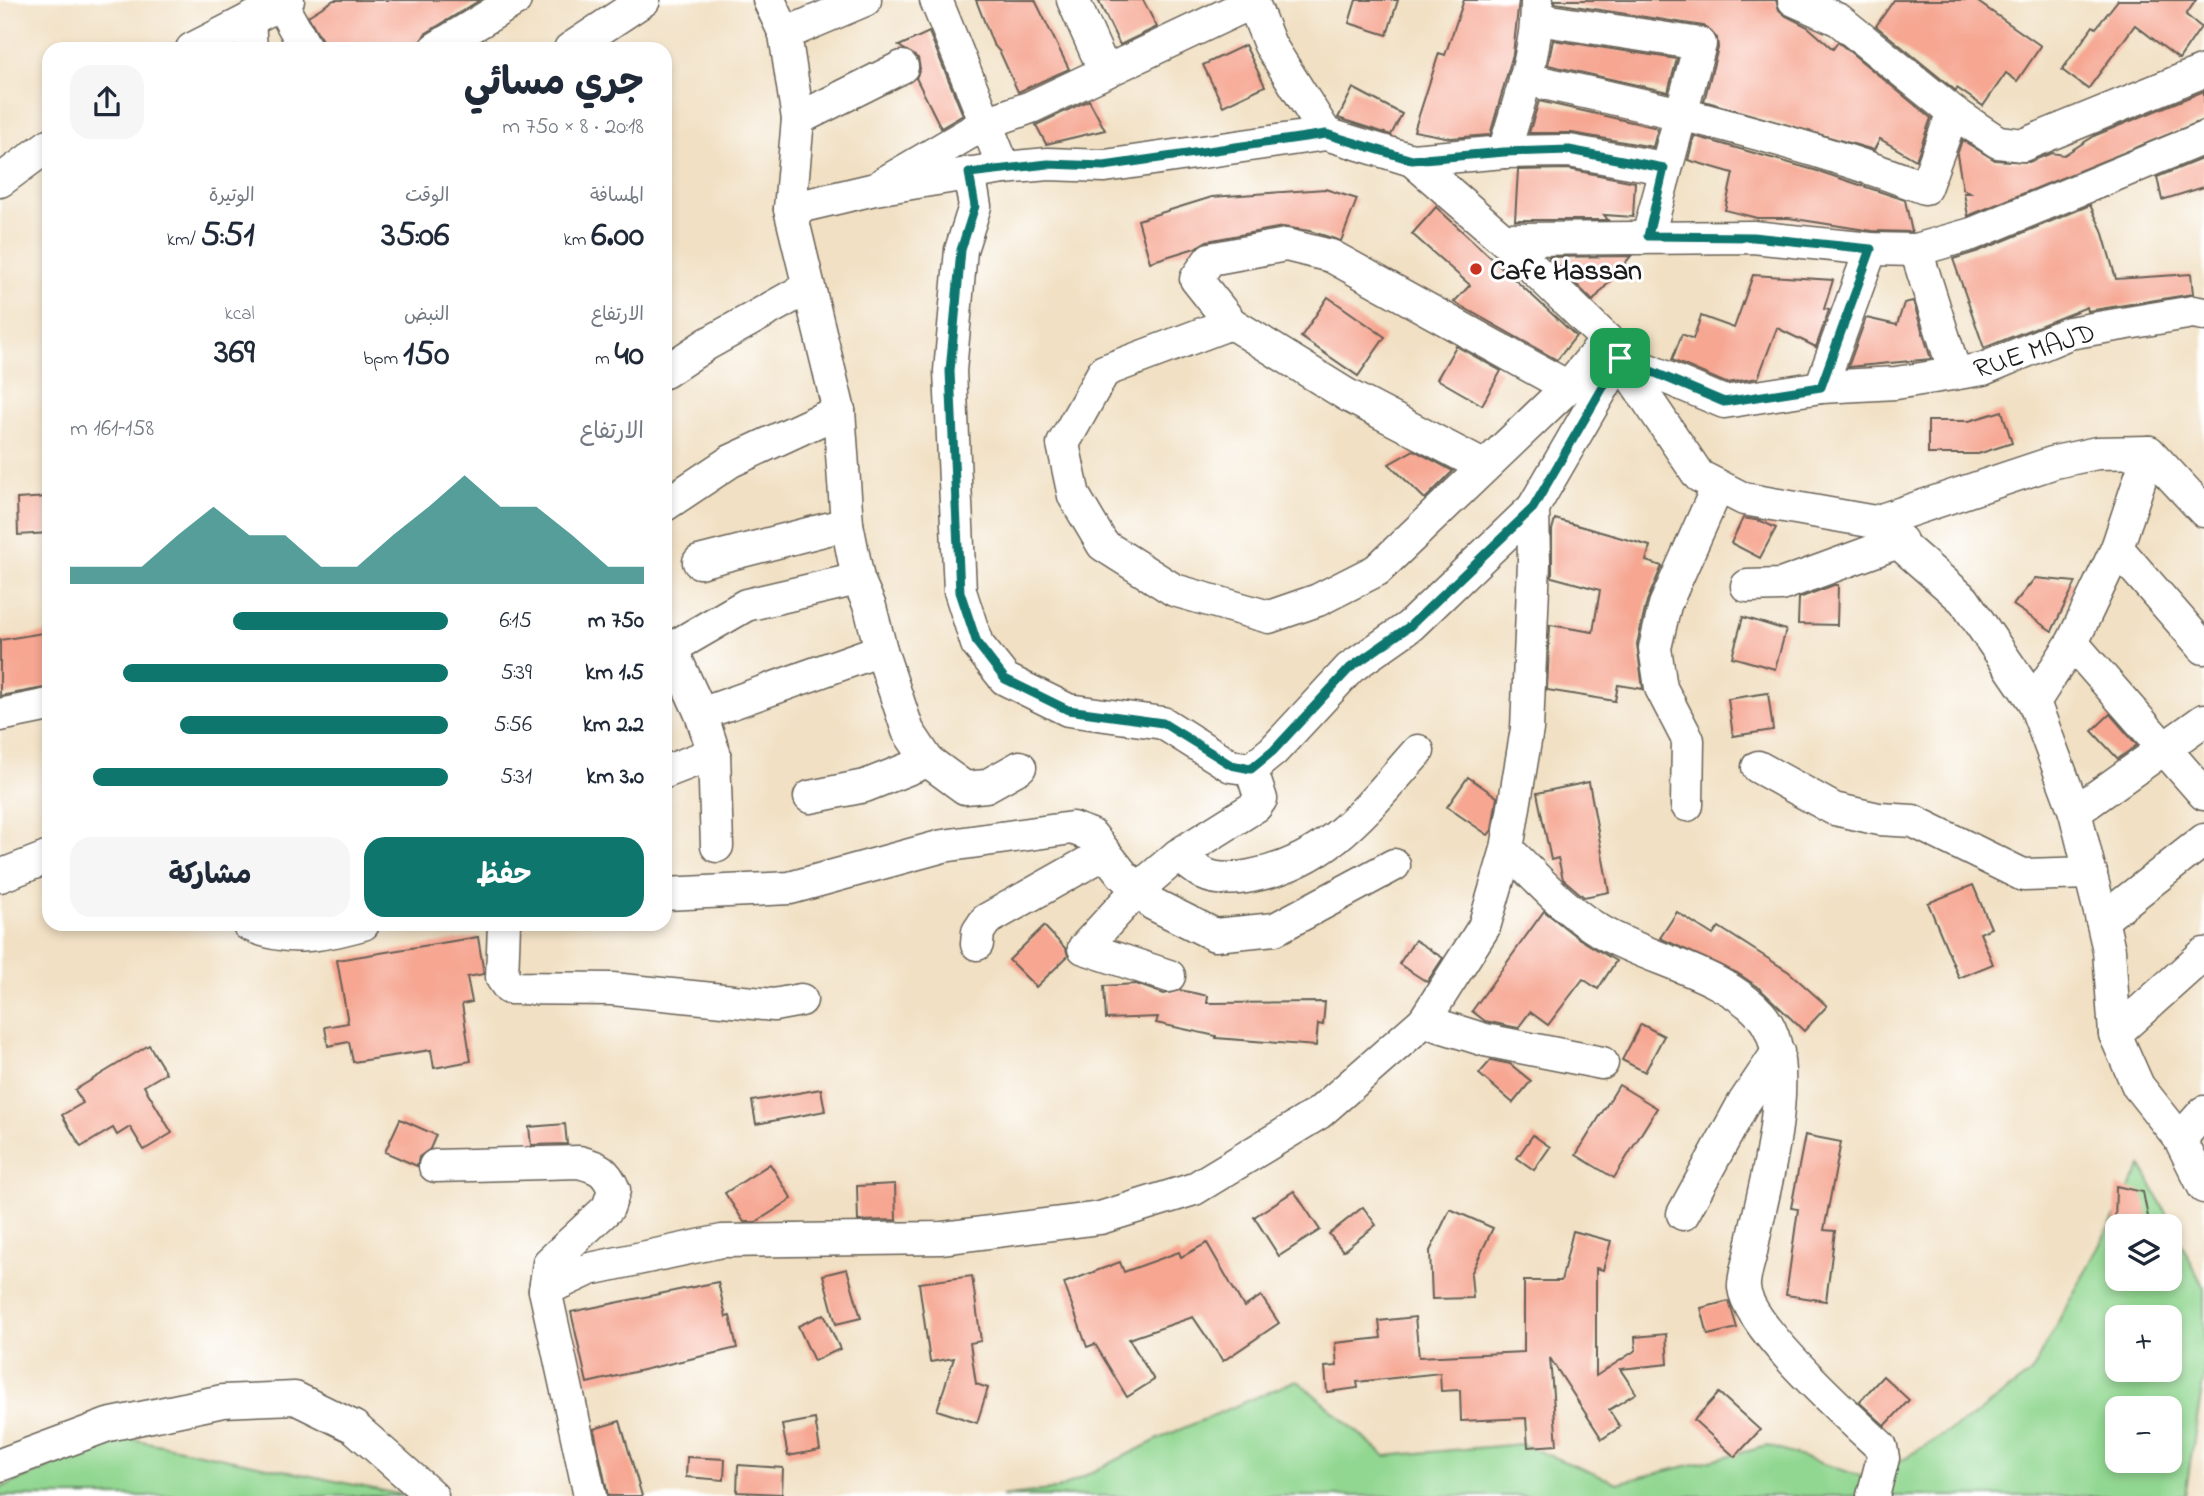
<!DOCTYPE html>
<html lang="ar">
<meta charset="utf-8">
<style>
body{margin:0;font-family:"Indie Flower","Playpen Sans Arabic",sans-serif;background:#f6f6f7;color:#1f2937;direction:rtl;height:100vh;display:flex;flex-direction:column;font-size:26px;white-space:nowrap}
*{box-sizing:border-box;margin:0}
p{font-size:23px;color:#747a83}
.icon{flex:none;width:38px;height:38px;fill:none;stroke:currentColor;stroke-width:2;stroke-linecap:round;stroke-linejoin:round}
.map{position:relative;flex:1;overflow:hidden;direction:ltr}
.side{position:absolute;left:42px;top:42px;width:630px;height:889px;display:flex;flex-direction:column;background:#fff;border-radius:21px;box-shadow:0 4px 10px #0003;direction:rtl}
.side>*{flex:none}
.buttons{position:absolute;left:2105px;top:1214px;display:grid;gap:14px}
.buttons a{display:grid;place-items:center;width:77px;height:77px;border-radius:14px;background:#fff;box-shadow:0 4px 10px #0003;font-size:35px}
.pin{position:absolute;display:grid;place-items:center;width:60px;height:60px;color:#fff;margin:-30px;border-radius:14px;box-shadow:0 4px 10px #0006}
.round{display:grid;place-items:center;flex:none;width:74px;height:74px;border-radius:21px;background:#f6f6f7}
.head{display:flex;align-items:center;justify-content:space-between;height:119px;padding:0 28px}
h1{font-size:38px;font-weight:700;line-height:52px}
.figures{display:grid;grid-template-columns:repeat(3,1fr);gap:10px;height:119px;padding:7px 28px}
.figures div{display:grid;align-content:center}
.figures b{font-size:35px;font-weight:700}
.figures small{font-size:19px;font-weight:400}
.figures p{font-size:19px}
.chart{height:196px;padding:14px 28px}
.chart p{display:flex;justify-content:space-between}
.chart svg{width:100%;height:126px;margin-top:7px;fill:#0f766e;opacity:.7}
.cta{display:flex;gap:14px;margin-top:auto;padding:14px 28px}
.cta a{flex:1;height:80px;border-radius:21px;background:#0f766e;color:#fff;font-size:28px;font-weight:700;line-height:80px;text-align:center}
.cta a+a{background:#f6f6f7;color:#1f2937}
ul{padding:0 28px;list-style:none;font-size:23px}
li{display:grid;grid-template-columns:112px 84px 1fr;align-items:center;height:52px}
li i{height:18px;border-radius:9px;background:#0f766e}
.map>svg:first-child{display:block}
</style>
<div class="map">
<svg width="2204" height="1496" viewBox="0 0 2204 1496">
<rect width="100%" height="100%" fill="#fff"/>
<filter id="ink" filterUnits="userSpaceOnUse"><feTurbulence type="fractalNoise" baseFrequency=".0143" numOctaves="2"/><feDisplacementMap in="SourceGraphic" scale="14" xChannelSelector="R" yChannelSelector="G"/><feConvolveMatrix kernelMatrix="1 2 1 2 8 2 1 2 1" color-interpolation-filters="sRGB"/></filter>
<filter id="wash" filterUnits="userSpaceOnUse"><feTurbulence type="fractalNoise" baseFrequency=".00686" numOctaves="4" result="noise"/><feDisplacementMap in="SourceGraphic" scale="28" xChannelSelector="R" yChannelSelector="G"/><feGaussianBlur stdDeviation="1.57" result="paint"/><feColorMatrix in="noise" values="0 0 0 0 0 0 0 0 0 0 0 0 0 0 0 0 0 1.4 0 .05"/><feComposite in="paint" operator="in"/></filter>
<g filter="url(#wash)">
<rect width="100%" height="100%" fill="#f1e0c3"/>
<g fill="#92d791" stroke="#577a56" stroke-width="2" fill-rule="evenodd">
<path d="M 2142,1166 L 2204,1288 L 2204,1376 L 2185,1496 L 1002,1496 L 1058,1489 L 1167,1435 L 1297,1380 L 1385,1456 L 1521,1444 L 1617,1483 L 1768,1446 L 1870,1479 L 1974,1416 L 2030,1374 ZM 2118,1227 L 2170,1227 L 2170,1279 L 2118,1279 ZM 2118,1318 L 2170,1318 L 2170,1370 L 2118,1370 ZM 2118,1409 L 2170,1409 L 2170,1461 L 2118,1461 Z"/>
<path d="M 122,1437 L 403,1495 L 408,1496 L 0,1496 L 0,1488 Z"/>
</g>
<g id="blocks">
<g fill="#f6a691">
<path d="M 334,0 L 480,0 L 425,34 L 417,49 L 327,49 L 308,16 Z"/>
<path d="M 976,0 L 1035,0 L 1069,69 L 1018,92 L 1000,52 L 993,44 Z"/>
<path d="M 1098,0 L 1143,0 L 1157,27 L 1120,45 Z"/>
<path d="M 1356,0 L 1398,0 L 1387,35 L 1349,23 Z"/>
<path d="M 1464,0 L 1519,0 L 1513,54 L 1490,135 L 1451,138 L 1414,131 L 1439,53 L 1445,55 Z"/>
<path d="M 1555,0 L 1776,0 L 1779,10 L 1786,16 L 1808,27 L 1833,49 L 1838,42 L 1931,118 L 1916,160 L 1880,139 L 1874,150 L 1704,101 L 1718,48 L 1717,38 L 1703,26 L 1555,3 Z"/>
<path d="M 1894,0 L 1975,0 L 2041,46 L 2017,81 L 2006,73 L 1983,106 L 1957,88 L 1956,91 L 1876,26 Z"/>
<path d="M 2118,0 L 2196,0 L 2186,15 L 2201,27 L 2179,59 L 2135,25 L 2088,89 L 2062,70 L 2093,26 L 2096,28 Z"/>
<path d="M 929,32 L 963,115 L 941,128 L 916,78 L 920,69 L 918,58 L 899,46 Z"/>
<path d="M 1553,40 L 1677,59 L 1668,92 L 1548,65 Z"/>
<path d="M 1245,45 L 1265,86 L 1223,106 L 1203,65 Z"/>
<path d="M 1353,88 L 1402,114 L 1391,135 L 1338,118 Z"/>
<path d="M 2204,91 L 2204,120 L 1968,216 L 1964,193 L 1970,193 L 1963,189 L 1957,155 L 1962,140 L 1995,160 L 2029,162 L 2052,153 L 2064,155 L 2096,135 Z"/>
<path d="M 1089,100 L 1105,130 L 1046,144 L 1036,125 Z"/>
<path d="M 1539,101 L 1658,128 L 1653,147 L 1572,133 L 1529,133 Z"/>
<path d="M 1694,136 L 1821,172 L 1905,200 L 1912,232 L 1872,231 L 1789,218 L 1757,218 L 1725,210 L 1733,173 L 1688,160 Z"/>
<path d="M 2204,158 L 2204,187 L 2162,200 L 2157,177 Z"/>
<path d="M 1568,169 L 1635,182 L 1633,217 L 1604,215 L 1608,220 L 1515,220 L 1518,170 Z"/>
<path d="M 1325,189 L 1357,199 L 1341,241 L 1310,231 L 1283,227 L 1207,241 L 1195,248 L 1150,262 L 1138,220 L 1212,197 Z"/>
<path d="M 2090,205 L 2102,230 L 2116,279 L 2191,274 L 2193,294 L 2088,311 L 2087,307 L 1984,348 L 1953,259 L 1979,251 Z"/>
<path d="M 1436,207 L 1576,336 L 1557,360 L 1454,302 L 1470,285 L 1412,234 Z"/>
<path d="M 1631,256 L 1593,301 L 1549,257 Z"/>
<path d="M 1753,275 L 1833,280 L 1824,309 L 1829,310 L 1816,347 L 1777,328 L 1758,378 L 1726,383 L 1672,360 L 1682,334 L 1693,339 L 1701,316 L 1734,328 Z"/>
<path d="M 1328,297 L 1385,337 L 1358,376 L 1301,337 Z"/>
<path d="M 1913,301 L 1931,359 L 1848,367 L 1866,318 L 1897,325 L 1904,303 Z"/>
<path d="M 1456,346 L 1501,371 L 1482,405 L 1437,379 Z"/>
<path d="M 2002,411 L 2012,443 L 1978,454 L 1928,454 L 1928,421 L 1969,421 Z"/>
<path d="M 1414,450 L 1453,471 L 1425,499 L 1389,464 Z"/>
<path d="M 48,497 L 49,533 L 18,535 L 17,499 Z"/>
<path d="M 1743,518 L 1761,521 L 1776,528 L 1760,558 L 1731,543 Z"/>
<path d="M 1555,519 L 1650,546 L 1646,561 L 1662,566 L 1647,601 L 1637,644 L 1643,689 L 1618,685 L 1615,701 L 1547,690 L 1550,625 L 1593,632 L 1600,590 L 1552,577 L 1552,530 Z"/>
<path d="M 2035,578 L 2076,582 L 2052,631 L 2013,605 Z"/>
<path d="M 1834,585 L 1838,585 L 1837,625 L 1798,624 L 1799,598 Z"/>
<path d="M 1743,617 L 1786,630 L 1775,669 L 1732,657 Z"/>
<path d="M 49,632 L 49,687 L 0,696 L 0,640 Z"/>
<path d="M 1768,693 L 1773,730 L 1733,736 L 1728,699 Z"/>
<path d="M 2110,714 L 2137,745 L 2118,759 L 2092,731 Z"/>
<path d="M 1468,777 L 1497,797 L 1492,830 L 1488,835 L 1447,807 Z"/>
<path d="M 1589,782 L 1609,892 L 1584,897 L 1563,879 L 1558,858 L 1551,860 L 1537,793 Z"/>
<path d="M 1973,885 L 1991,928 L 1980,933 L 1993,964 L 1959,978 L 1928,903 Z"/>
<path d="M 1544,911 L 1578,938 L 1616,961 L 1598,989 L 1583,979 L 1548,1025 L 1530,1012 L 1518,1028 L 1485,1021 L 1472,1011 Z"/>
<path d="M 1677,912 L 1713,935 L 1719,927 L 1789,972 L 1827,1006 L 1804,1031 L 1758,987 L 1737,973 L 1660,938 Z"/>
<path d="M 1044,926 L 1066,949 L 1068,956 L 1036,987 L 1009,960 Z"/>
<path d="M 478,937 L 484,974 L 467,977 L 472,1002 L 462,1004 L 471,1061 L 434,1068 L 431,1050 L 353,1062 L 349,1042 L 328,1046 L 325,1027 L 348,1023 L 337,960 Z"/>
<path d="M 1415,940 L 1443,958 L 1427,982 L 1399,964 Z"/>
<path d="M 1136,984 L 1164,994 L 1180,990 L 1208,996 L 1207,1003 L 1325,1002 L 1323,1025 L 1318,1024 L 1316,1046 L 1216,1038 L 1216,1036 L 1156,1023 L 1158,1017 L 1106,1019 L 1104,986 Z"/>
<path d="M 1641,1024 L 1664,1036 L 1645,1072 L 1622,1060 Z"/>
<path d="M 149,1045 L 166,1073 L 144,1086 L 172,1133 L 144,1150 L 130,1127 L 117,1135 L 113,1128 L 81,1147 L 62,1115 L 83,1103 L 75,1090 Z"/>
<path d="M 1491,1060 L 1510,1064 L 1531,1081 L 1513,1103 L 1479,1074 Z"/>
<path d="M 1619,1085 L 1657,1108 L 1614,1178 L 1576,1155 Z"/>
<path d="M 821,1089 L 825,1111 L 756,1124 L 752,1101 Z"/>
<path d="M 400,1119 L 436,1135 L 430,1149 L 419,1157 L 417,1166 L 385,1152 Z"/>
<path d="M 565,1124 L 567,1144 L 531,1145 L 529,1127 Z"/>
<path d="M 1533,1135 L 1550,1147 L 1534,1170 L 1517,1158 Z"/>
<path d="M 1805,1135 L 1841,1142 L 1824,1230 L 1835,1231 L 1826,1301 L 1786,1295 L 1798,1209 L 1791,1208 Z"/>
<path d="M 770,1164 L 792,1199 L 756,1222 L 744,1222 L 725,1193 Z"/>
<path d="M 895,1184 L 896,1220 L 858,1221 L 857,1186 Z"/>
<path d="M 2116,1186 L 2143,1192 L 2150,1227 L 2115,1227 Z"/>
<path d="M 1294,1191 L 1320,1230 L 1279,1256 L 1254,1217 Z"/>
<path d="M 1363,1207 L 1376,1225 L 1343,1251 L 1329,1234 Z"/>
<path d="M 1450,1209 L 1493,1228 L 1471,1274 L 1473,1298 L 1432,1299 L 1430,1251 Z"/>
<path d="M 1573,1231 L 1611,1241 L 1603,1270 L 1596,1268 L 1596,1376 L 1636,1350 L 1635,1337 L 1666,1334 L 1668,1364 L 1620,1369 L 1636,1393 L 1609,1410 L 1620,1427 L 1602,1439 L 1550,1358 L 1557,1445 L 1528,1447 L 1526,1418 L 1461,1421 L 1460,1390 L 1441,1391 L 1440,1373 L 1357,1382 L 1358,1388 L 1327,1392 L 1325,1367 L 1337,1366 L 1335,1343 L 1381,1338 L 1379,1321 L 1415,1317 L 1419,1357 L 1524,1352 L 1524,1281 L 1561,1281 Z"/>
<path d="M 1207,1243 L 1244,1307 L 1261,1296 L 1279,1323 L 1223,1361 L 1193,1317 L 1129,1339 L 1154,1380 L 1127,1397 L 1095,1344 L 1087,1347 L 1064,1283 L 1120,1262 L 1124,1272 L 1179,1252 L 1181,1257 Z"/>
<path d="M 847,1269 L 861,1318 L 836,1324 L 823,1275 Z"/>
<path d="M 972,1276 L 981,1341 L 970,1343 L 976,1384 L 988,1388 L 977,1423 L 937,1410 L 954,1358 L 930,1362 L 919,1283 Z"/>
<path d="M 718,1282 L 726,1317 L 730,1316 L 737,1348 L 587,1383 L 571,1312 Z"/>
<path d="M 1729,1301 L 1737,1328 L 1708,1335 L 1701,1308 Z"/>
<path d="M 824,1314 L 840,1349 L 814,1361 L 798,1326 Z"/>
<path d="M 1883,1376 L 1909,1400 L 1885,1426 L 1859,1402 Z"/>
<path d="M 1719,1393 L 1760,1430 L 1735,1457 L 1694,1420 Z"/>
<path d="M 815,1419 L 820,1450 L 788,1456 L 782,1425 Z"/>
<path d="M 620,1421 L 642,1496 L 608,1496 L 594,1429 Z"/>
<path d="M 687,1457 L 725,1459 L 724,1480 L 686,1477 Z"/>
<path d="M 738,1465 L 783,1468 L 782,1494 L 737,1492 Z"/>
</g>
</g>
</g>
<g filter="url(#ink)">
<use href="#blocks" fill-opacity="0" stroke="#676156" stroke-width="2"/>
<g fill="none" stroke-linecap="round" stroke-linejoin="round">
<g stroke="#676156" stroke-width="35">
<g id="minor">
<path d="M 769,0 L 785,34 L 798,119 L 790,209 L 839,411 L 847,524 L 858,579 L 870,607 L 881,650 L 908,731 L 928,761 L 965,788 L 986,786 L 1020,767"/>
<path d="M 936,0 L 1004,168"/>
<path d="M 1073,0 L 1105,72"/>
<path d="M 1252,0 L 1270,45 L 1326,134"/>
<path d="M 1794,0 L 1839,20 L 1953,112 L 1998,142 L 2023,145 L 2204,71"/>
<path d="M 281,4 L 306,49"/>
<path d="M 1537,19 L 1700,44 L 1648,236"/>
<path d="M 249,20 L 251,49"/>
<path d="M 785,34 L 865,0"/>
<path d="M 192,49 L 288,0"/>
<path d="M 435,49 L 515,0"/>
<path d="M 570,49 L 644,0"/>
<path d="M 1525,79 C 1660,108 1795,138 1925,188 L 1953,112"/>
<path d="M 798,119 L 902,67"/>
<path d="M 1504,152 C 1518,103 1538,51 1537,0"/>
<path d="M 1412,160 L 1503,239 L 1607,340 L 1699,476 L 1744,499 L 1875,522 L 1964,600 L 2034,702 L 2075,812 L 2102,920 L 2109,950 L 2115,1034 L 2138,1086 L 2180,1139 L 2204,1187"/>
<path d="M 969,173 L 975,206 L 961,250 L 950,371 L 960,591 L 977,644 L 1005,679 L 1068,710 L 1163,723 L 1231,766 L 1251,769 L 1273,751 L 1350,668 L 1410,626 L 1533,508"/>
<path d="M 0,181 L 49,145"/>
<path d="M 884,183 L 986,123 L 1031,107 L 1253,2"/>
<path d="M 790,209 L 875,189 L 1004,168 L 1048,164 L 1105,166 L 1326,134 L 1412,160 L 1504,152 L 1569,151 L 1664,168"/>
<path d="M 1503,239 L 1753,237 L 1871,249 L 1916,250 L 1972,234 L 2204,138"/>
<path d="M 1916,250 L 1955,373"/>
<path d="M 1231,323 L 1104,371 L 1063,444 L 1074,496 L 1103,545 L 1174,590 L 1269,617 L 1318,600 L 1377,570 L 1568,387 L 1607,340"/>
<path d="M 1620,358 L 1724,402 L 1821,387 L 1871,249"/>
<path d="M 665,372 L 707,344 L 807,288"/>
<path d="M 1821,387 L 1896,383 L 1983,369 L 2069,333 L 2193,312 L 2204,314"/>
<path d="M 1483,466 L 1347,395 L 1231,323 L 1196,279 L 1210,259 L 1286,245 L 1331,256 L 1568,387"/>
<path d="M 665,505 L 731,461 L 839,411"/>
<path d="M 1875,522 L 2055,462 L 2097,453 L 2149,452 L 2204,511"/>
<path d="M 2117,548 L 2204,648"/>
<path d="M 699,562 L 847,524"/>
<path d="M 1747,586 L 1781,585 L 1901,541"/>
<path d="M 2072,643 L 2204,794"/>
<path d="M 671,648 L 701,714"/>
<path d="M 665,652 L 746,605 L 858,579"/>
<path d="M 2034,702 L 2072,643 L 2117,548 L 2149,452"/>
<path d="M 0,715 L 49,705"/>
<path d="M 714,753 L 717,846"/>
<path d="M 1758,767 L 1834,809 L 1879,819 L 1913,821 L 2023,875 L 2091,873"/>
<path d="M 665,772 L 714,753 L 701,714 L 881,650"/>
<path d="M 810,797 L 865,786 L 928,761"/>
<path d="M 1687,805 L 1688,740 L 1661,688 L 1655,648 L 1665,605 L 1718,486"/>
<path d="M 2075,812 L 2204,720"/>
<path d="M 1507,849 C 1538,879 1565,911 1602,932 C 1650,960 1724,973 1761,1015 C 1802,1062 1763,1189 1752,1247 C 1750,1259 1743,1276 1744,1288 C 1748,1327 1850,1418 1881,1447 L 1883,1458 L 1873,1496"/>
<path d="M 1178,855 C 1186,861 1195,869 1204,874 C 1218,881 1236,879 1251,876 C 1330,861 1367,808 1418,751"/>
<path d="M 0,876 L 49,857"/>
<path d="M 665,894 L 790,888 L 943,846 L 1072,828 L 1091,835 L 1123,875 L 1153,904 L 1215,935 L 1275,929 L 1394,865"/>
<path d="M 2102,920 L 2204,840"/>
<path d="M 248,924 C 287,943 323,935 363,924"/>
<path d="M 504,924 L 502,978 L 509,988 L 612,989 L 774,1005 L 801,1000"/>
<path d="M 977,944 L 978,932 L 986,920 L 1105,853"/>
<path d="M 1169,976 L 1084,948 L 1138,889 L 1178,855 L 1256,806 L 1261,799 L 1251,769"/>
<path d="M 1424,1021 L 1485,1040 L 1602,1063"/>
<path d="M 2115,1034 L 2204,954"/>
<path d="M 2180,1139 L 2204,1112"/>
<path d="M 435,1166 L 579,1162 C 598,1167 606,1170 614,1190 L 608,1208 L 549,1263 L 545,1290"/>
<path d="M 1683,1214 L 1743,1104 L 1778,1052"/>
<path d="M 0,1465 L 108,1425 L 223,1401 L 295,1398 L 354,1427 L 432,1496"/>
<path d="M 590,1496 L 545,1290 L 590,1269 L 722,1241 L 942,1238 L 1100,1218 L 1194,1189 L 1319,1113 L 1424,1021 L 1484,927 L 1507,849 L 1527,729 L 1534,563 L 1533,508 L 1620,358"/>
</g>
</g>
<use href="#minor" stroke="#fff" stroke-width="32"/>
</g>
</g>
<g fill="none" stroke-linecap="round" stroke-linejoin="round" filter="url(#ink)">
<g stroke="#fff" stroke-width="14">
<path id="route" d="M 1326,134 L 1412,160 L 1504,152 L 1569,150 L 1664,168 L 1648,236 L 1753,237 L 1871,249 L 1821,387 L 1724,402 L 1620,358 L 1533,508 L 1410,626 L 1350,668 L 1273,751 L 1251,769 L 1231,765 L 1163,723 L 1068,710 L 1005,679 L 977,643 L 960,592 L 950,371 L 961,250 L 975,206 L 969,173 L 1048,164 L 1104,166 Z"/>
</g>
<use href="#route" stroke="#0f766e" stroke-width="9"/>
</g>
<circle fill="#c8321e" stroke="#fff" stroke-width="2.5" cx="1476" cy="269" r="7"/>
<g text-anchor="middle" stroke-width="6" stroke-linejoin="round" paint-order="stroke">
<g font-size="28" font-weight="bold" fill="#1c1c1c" stroke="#fff" text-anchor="start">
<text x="1490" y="279">Cafe Hassan</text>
</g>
<g font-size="28" fill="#1c1c1c" stroke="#fff">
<text transform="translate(2034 349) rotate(-18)" y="10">RUE MAJD</text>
</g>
</g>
</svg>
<div class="buttons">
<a><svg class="icon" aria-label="layers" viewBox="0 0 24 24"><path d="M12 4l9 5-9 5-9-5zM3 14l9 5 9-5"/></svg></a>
<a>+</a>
<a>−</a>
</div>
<div class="pin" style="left:1620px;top:358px;background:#1e9e55"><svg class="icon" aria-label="arrive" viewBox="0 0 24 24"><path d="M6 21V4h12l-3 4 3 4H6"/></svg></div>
<section class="side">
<div class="head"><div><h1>جري مسائي</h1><p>20:18 · 8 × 750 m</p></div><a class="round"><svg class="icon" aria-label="share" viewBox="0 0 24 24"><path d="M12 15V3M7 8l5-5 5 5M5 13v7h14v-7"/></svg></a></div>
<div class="figures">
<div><p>المسافة</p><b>6.00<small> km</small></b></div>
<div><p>الوقت</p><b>35:06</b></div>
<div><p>الوتيرة</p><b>5:51<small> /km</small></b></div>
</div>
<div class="figures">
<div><p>الارتفاع</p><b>40<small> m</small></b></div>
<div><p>النبض</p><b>150<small> bpm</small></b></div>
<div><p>kcal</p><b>369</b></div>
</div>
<div class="chart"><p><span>الارتفاع</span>158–161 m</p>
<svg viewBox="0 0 160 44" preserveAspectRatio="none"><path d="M0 44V38L10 38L20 38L30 27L40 17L50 27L60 27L70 38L80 38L90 27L100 17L110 6L120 17L130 17L140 27L150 38L160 38V44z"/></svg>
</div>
<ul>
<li><b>750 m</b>6:15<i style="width:57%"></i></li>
<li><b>1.5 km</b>5:39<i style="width:86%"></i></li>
<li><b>2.2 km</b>5:56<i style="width:71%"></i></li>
<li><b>3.0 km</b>5:31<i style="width:94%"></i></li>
</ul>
<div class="cta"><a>حفظ</a><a>مشاركة</a></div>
</section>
</div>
